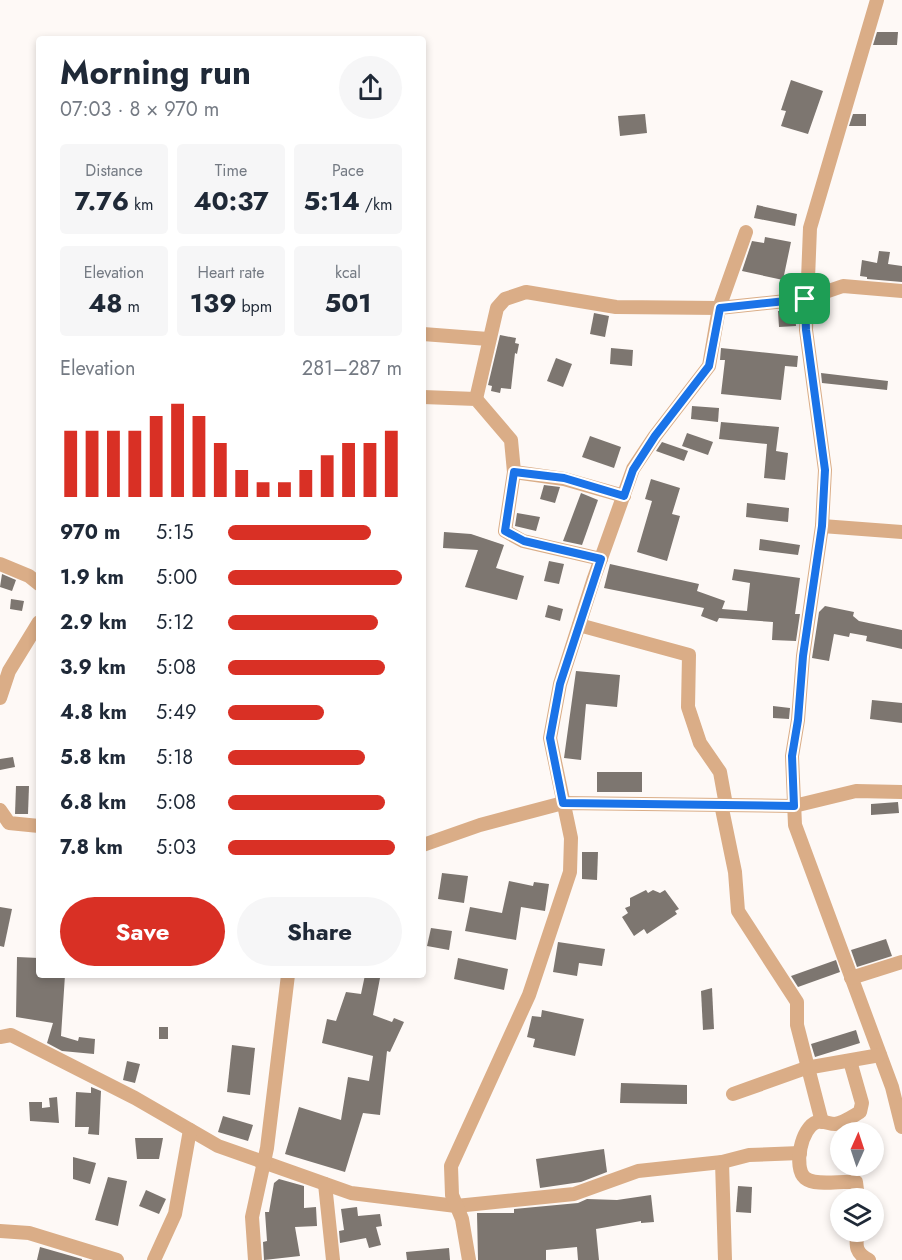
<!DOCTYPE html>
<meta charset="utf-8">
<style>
body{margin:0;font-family:Jost,sans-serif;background:#f6f6f7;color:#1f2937;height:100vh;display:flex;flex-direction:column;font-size:22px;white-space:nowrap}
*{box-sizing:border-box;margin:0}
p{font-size:20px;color:#747a83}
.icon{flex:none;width:33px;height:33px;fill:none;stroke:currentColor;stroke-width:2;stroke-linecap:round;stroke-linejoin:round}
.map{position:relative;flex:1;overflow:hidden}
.sheet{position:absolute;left:36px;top:36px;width:390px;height:942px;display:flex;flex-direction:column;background:#fff;border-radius:6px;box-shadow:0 3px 9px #0003}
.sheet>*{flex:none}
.needle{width:39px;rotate:3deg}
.controls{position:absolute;left:830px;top:1122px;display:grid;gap:12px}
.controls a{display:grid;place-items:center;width:54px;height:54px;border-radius:50%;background:#fff;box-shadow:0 3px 9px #0003;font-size:30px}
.pin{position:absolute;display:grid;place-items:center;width:51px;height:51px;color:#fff;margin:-26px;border-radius:12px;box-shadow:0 3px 9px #0006}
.round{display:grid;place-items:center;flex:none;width:63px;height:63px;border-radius:32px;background:#f6f6f7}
.summary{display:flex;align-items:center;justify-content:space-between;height:102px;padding:0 24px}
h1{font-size:33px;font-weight:700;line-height:45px}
.metrics{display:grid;grid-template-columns:repeat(3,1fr);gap:9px;height:102px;padding:6px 24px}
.metrics div{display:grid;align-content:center;border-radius:6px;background:#f6f6f7;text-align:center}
.metrics b{font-size:26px;font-weight:700}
.metrics small{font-size:16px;font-weight:400}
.metrics p{font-size:16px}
.chart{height:168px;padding:12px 24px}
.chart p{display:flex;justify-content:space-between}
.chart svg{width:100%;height:108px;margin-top:6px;stroke:#d93025;stroke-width:6}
.primary-button{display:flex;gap:12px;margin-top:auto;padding:12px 24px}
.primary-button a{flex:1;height:69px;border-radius:36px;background:#d93025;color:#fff;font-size:24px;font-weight:700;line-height:69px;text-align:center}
.primary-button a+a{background:#f6f6f7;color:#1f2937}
ul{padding:0 24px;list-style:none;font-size:20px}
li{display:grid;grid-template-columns:96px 72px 1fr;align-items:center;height:45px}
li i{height:15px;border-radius:8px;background:#d93025}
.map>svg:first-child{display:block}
</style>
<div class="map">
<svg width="902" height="1260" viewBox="0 0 902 1260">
<rect width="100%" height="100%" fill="#fef9f6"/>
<g fill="#7d7670">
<path d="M 877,32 L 898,32 L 897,45 L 873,45 Z"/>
<path d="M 791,80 L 823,91 L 808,134 L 781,126 L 786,111 L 781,110 Z"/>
<path d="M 645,114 L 647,133 L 620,136 L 618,116 Z"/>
<path d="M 853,114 L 866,114 L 866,126 L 849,126 Z"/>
<path d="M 757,205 L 797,214 L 795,226 L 754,218 Z"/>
<path d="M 765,237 L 791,242 L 783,280 L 742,271 L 752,241 L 764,243 Z"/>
<path d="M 879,251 L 890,252 L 888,264 L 902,266 L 902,282 L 867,279 L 867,277 L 860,276 L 862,260 L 877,263 Z"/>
<path d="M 795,309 L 796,326 L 779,327 L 778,311 Z"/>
<path d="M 594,313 L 609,316 L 605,337 L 590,334 Z"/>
<path d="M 500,335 L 516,338 L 515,343 L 519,344 L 517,354 L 515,353 L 511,389 L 501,388 L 500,393 L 491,391 L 492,386 L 488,385 Z"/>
<path d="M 611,348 L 633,350 L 632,366 L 610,364 Z"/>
<path d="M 721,348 L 798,356 L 797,367 L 785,366 L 781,400 L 721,394 L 725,360 L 720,360 Z"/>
<path d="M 556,358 L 572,364 L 563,387 L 547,381 Z"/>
<path d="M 821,373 L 888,381 L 887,390 L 822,383 Z"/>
<path d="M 692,406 L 719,408 L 718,422 L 691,419 Z"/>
<path d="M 721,422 L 779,427 L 776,451 L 788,453 L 785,480 L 764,478 L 767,444 L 719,439 Z"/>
<path d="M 687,433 L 713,442 L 708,455 L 682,446 Z"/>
<path d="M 590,436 L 621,447 L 614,468 L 582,457 Z"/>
<path d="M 662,442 L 688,451 L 684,461 L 656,451 Z"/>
<path d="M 651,479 L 680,488 L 672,514 L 680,516 L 667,561 L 637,552 L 652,501 L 645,499 Z"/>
<path d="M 544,485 L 560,487 L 555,503 L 540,499 Z"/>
<path d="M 581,493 L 598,500 L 582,545 L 563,541 Z"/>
<path d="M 747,503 L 789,508 L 788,522 L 746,517 Z"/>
<path d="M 517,513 L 540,517 L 536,531 L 515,526 Z"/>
<path d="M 444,532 L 471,534 L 504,545 L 496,568 L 524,576 L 517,600 L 465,587 L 478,550 L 443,548 Z"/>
<path d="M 760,539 L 800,545 L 798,555 L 759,550 Z"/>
<path d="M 549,561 L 564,564 L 559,584 L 544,581 Z"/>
<path d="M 610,564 L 699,584 L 697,591 L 725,601 L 722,609 L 747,611 L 750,583 L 732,580 L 734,569 L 800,578 L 795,614 L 800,614 L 796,641 L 772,640 L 773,622 L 719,618 L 717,622 L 701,616 L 704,608 L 604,588 Z"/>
<path d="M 2,574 L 16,580 L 12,591 L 0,587 Z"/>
<path d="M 11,599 L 24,601 L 22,611 L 10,609 Z"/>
<path d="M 548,605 L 563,609 L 560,621 L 545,617 Z"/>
<path d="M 825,606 L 854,612 L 853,616 L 859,621 L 902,630 L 902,649 L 866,641 L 867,636 L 850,633 L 849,637 L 834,634 L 829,661 L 812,658 L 819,612 Z"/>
<path d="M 576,671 L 620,675 L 617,707 L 586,704 L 581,760 L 564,758 Z"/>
<path d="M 872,700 L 902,703 L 902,723 L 870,719 Z"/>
<path d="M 773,706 L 790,708 L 789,719 L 773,718 Z"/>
<path d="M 13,757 L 15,767 L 0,770 L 0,759 Z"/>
<rect x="597" y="772" width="45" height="20"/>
<path d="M 16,786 L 29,786 L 28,814 L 15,814 Z"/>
<path d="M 898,802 L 899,813 L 871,815 L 871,804 Z"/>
<path d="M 582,852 L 598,852 L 597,880 L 582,879 Z"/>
<path d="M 442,873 L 468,876 L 464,903 L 438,899 Z"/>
<path d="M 509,881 L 533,886 L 534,882 L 549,884 L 545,911 L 521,907 L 516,940 L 465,931 L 470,907 L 502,913 Z"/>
<path d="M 646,890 L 648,893 L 653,890 L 660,893 L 665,890 L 679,909 L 675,911 L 677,914 L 647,934 L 644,929 L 634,936 L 622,917 L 628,913 L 625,908 L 630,906 L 630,898 Z"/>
<path d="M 0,907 L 12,909 L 4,947 L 0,946 Z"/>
<path d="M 431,928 L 452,931 L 449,950 L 427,946 Z"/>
<path d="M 886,939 L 892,956 L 857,967 L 851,950 Z"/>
<path d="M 558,942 L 605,949 L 602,966 L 579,963 L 577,976 L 553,972 Z"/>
<path d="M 17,957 L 39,958 L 39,975 L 65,975 L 61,1036 L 78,1041 L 79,1037 L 95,1039 L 94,1054 L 62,1051 L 47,1043 L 53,1023 L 16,1017 Z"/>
<path d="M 458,958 L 508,969 L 504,990 L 454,979 Z"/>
<path d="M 836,960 L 840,972 L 798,987 L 791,976 Z"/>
<path d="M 365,975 L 380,978 L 373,1015 L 392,1022 L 394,1018 L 404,1022 L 390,1052 L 387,1051 L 380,1115 L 363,1113 L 345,1172 L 285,1154 L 299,1107 L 341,1120 L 348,1077 L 369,1081 L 373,1056 L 322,1043 L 327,1019 L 336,1021 L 346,992 L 361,994 Z"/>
<path d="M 712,988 L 714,1029 L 703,1030 L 701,991 Z"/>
<path d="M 542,1010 L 584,1019 L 575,1056 L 533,1047 L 535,1039 L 527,1037 L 532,1016 L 541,1017 Z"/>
<rect x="159" y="1027" width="9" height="12"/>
<path d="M 856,1030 L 860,1043 L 815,1057 L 811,1044 Z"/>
<path d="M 232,1045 L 255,1048 L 250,1095 L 227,1092 Z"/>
<path d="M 127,1061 L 140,1064 L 135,1083 L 123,1080 Z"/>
<path d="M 621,1083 L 687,1085 L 687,1104 L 620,1103 Z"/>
<path d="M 91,1087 L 101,1091 L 99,1135 L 88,1134 L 89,1127 L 75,1127 L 76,1092 L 91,1093 Z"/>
<path d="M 57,1097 L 59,1123 L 30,1121 L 29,1102 L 42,1102 L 42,1108 L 50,1107 L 49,1098 Z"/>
<path d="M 223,1116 L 253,1125 L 248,1141 L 218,1132 Z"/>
<path d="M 135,1138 L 163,1138 L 159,1159 L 137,1159 Z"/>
<path d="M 604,1149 L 607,1172 L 581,1182 L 540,1188 L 536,1159 Z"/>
<path d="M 73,1157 L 96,1163 L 90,1184 L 73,1179 Z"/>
<path d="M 108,1177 L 127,1181 L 118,1226 L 95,1220 Z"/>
<path d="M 279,1179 L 304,1186 L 304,1208 L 316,1207 L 317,1226 L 295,1227 L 300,1256 L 264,1260 L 263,1242 L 267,1241 L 265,1212 L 269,1212 L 274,1183 Z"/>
<path d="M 738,1186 L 752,1187 L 751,1213 L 736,1212 Z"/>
<path d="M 146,1190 L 166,1199 L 159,1214 L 139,1206 Z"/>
<path d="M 651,1195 L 654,1222 L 641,1223 L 641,1221 L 596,1229 L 599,1260 L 578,1260 L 577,1247 L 546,1250 L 546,1260 L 478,1260 L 477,1213 L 514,1213 L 514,1209 L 578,1203 L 587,1199 L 617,1200 Z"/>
<path d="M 357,1207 L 358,1216 L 380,1214 L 382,1226 L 376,1227 L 381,1245 L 369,1248 L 366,1238 L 340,1243 L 339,1231 L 344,1230 L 341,1209 Z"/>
<path d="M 40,1247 L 82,1259 L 82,1260 L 37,1260 Z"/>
<path d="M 449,1248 L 450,1260 L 407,1260 L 406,1252 Z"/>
</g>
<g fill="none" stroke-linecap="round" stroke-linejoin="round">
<g stroke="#daad87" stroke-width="14">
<path d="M 877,0 L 810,228 L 806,330 L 825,470 L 822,526 L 803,656 L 798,720 L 792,756 L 795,825 L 892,1087 L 902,1127"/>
<path d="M 423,334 L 488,339"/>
<path d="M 423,397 L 476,399 L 511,440 L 514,472 L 505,531 L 523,541 L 601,559"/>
<path d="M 476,399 L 497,308 L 505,299 L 526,292 L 616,307 L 719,308 L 805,299 L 843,286 L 902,291"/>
<path d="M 514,472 L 564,479 L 624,496"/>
<path d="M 822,526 L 902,532"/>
<path d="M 0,564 L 29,576 L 39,584"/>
<path d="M 579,625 L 689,655 L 688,707 L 700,743 L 720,772 L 726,805"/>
<path d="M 0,698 L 9,671 L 39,622"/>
<path d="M 721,804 L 735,872 L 738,911 L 797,1002 L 797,1025 L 822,1122"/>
<path d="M 0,810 L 9,823 L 39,826"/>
<path d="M 423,845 L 480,825 L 563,803 L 794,806 L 856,791 L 902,792"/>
<path d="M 851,978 L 902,962"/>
<path d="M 0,1037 L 11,1035 L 135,1098 L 218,1146 L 351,1193 L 456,1206 L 574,1194 L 638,1171 L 722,1162 L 749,1155 L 800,1153"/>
<path d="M 850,1061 L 862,1103 L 860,1112 C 853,1116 843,1123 835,1124 C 829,1124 822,1120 817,1122 C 801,1127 793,1168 805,1178 C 816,1187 842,1180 856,1182 L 858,1198"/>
<path d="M 733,1094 L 806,1068 L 880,1055"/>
<path d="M 722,1162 L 725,1260"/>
<path d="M 325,1184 L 333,1260"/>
<path d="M 0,1231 L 29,1233 L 117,1260"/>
<path d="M 857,1232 C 856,1246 855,1253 869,1260"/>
<path d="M 154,1260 L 175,1214 L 190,1130"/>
<path d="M 255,1260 L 252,1217 L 267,1148 L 288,975"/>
<path d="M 469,1260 L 462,1219 L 452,1195 L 451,1166 L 529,995 L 570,872 L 571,838 L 550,738 L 560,684 L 594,578 L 633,469 L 655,436 L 709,366 L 719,308 L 746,232"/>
</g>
</g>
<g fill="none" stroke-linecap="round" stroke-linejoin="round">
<g stroke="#fff" stroke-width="12">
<path id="route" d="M 805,299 L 806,330 L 825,470 L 822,526 L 803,656 L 798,720 L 792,756 L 794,806 L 563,803 L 550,738 L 560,684 L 601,559 L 524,541 L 505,531 L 514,472 L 564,478 L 624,496 L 633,470 L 655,436 L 709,366 L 720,308 Z"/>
</g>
<use href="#route" stroke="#1a73e8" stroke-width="8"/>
</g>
</svg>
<div class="controls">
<a><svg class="needle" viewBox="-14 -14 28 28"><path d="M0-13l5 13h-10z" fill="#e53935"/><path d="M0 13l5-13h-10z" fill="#747a83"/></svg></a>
<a><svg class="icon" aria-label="layers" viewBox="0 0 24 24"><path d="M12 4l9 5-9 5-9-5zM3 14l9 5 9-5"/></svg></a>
</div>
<div class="pin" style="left:805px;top:299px;background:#1e9e55"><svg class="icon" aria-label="arrive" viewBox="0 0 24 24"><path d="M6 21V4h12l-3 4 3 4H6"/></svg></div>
<section class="sheet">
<div class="summary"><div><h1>Morning run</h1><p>07:03 · 8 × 970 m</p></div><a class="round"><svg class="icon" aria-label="share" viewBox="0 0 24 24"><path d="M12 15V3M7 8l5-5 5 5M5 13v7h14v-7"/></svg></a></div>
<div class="metrics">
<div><p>Distance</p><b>7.76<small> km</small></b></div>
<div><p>Time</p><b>40:37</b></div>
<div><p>Pace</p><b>5:14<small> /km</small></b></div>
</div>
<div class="metrics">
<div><p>Elevation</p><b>48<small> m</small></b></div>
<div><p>Heart rate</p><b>139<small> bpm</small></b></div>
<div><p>kcal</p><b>501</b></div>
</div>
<div class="chart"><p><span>Elevation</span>281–287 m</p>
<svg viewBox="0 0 160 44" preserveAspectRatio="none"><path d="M5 44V17M15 44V17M25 44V17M35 44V17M45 44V11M55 44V6M65 44V11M75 44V22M85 44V33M95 44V38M105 44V38M115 44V33M125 44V27M135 44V22M145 44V22M155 44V17"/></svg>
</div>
<ul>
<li><b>970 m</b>5:15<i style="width:82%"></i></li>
<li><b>1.9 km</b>5:00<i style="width:100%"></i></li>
<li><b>2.9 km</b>5:12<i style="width:86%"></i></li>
<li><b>3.9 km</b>5:08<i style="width:90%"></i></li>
<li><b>4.8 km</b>5:49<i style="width:55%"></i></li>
<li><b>5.8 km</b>5:18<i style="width:79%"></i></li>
<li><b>6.8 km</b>5:08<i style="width:90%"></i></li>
<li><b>7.8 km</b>5:03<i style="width:96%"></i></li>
</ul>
<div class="primary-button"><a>Save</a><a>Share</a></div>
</section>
</div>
